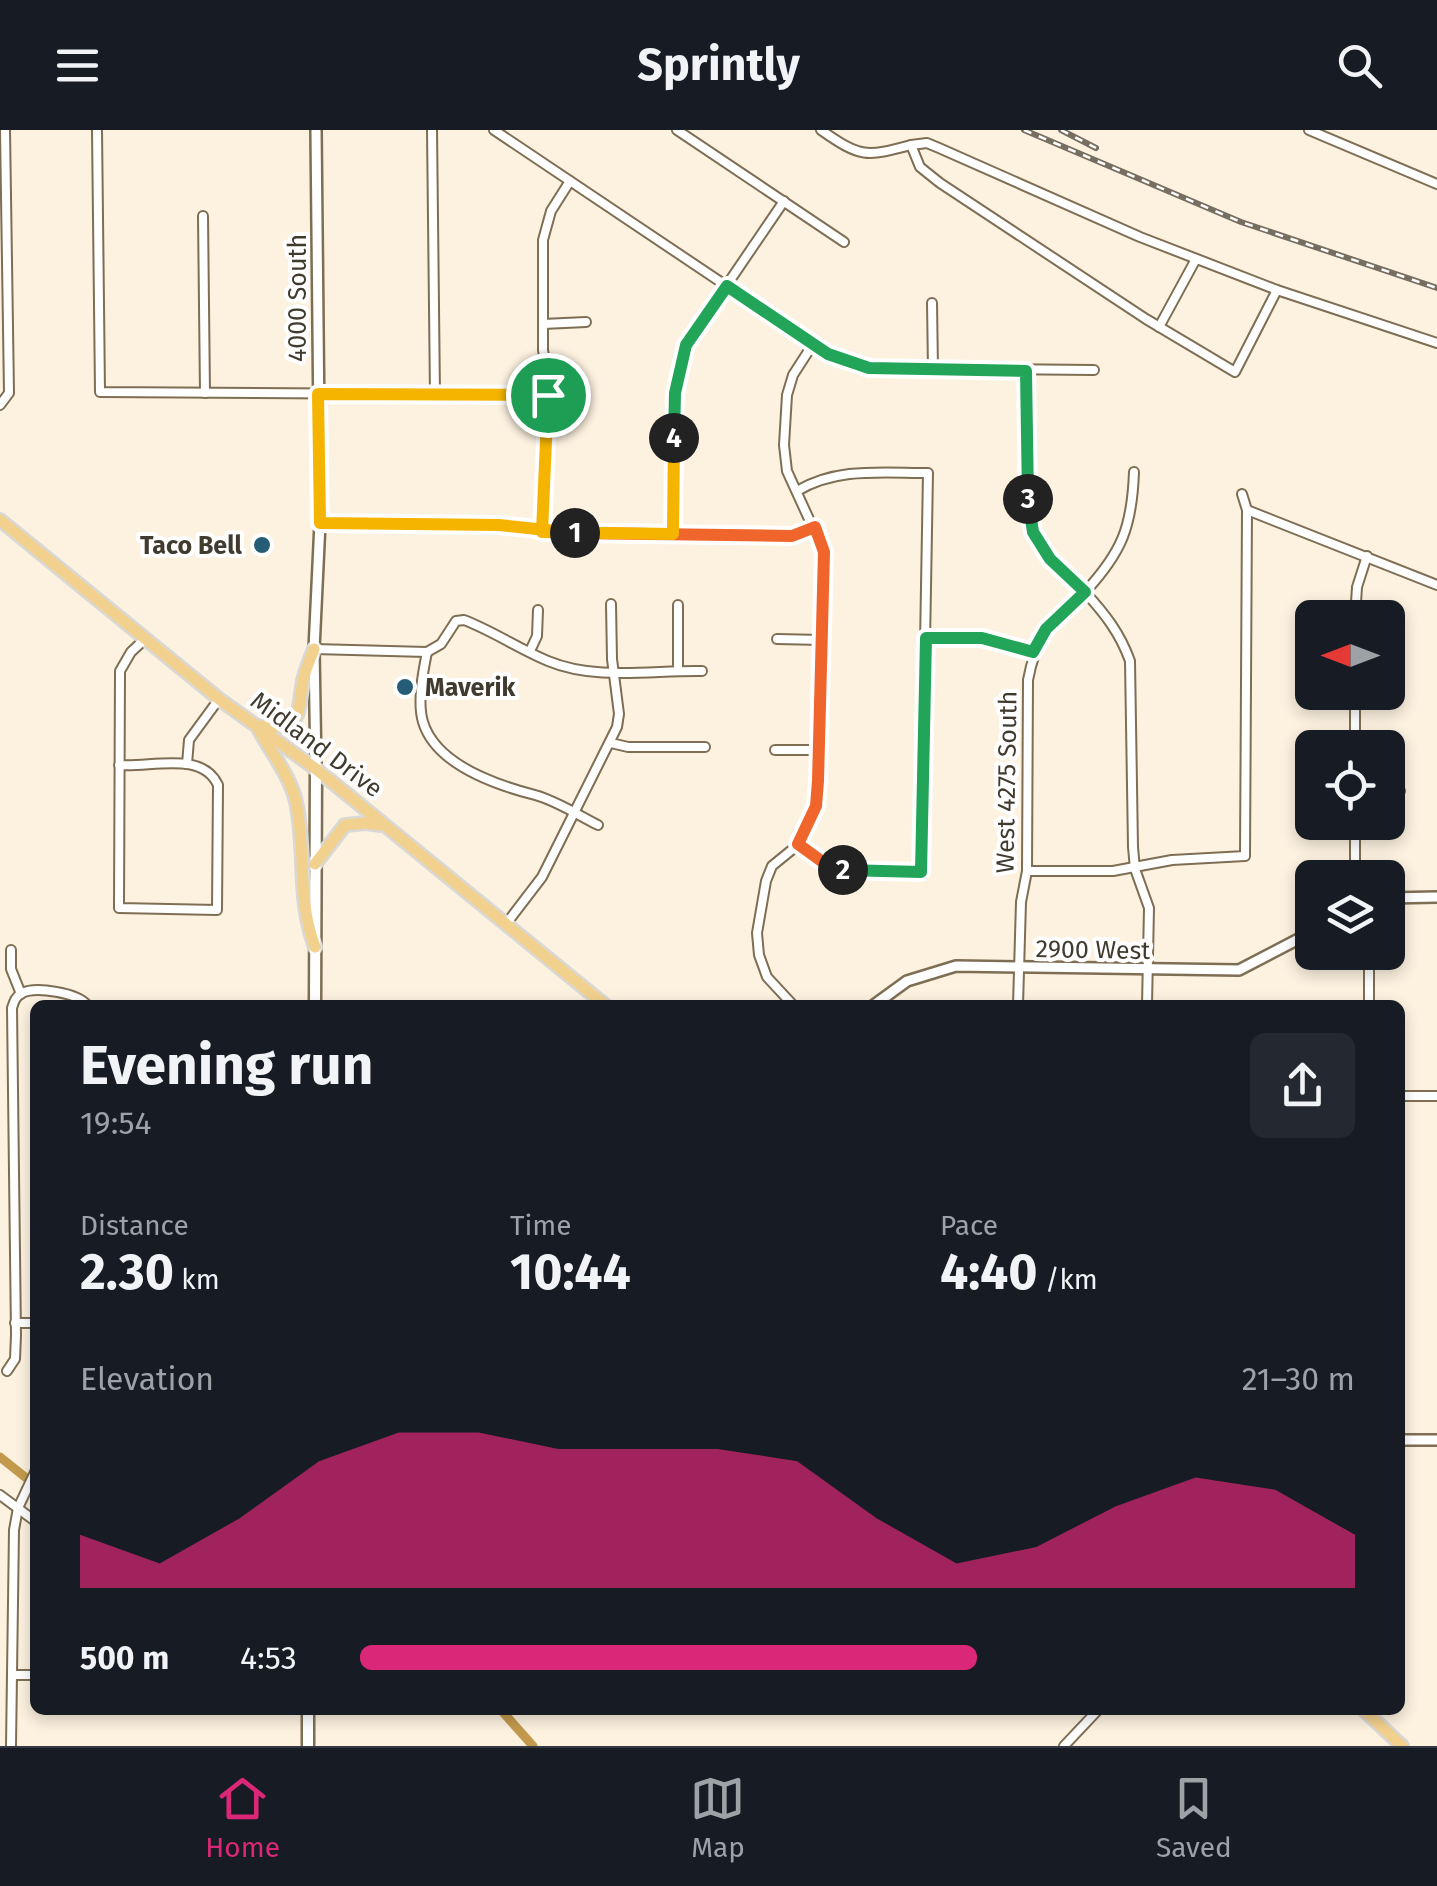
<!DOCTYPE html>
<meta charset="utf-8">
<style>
body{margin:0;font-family:"Fira Sans",sans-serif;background:#242831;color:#f1f3f6;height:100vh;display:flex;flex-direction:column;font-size:38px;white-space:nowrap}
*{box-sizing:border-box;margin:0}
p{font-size:32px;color:#9ea1a6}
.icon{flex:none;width:55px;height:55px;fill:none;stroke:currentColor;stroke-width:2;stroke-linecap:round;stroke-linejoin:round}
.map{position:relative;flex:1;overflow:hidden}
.drawer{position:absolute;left:30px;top:870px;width:1375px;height:715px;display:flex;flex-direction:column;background:#171b24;border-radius:15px;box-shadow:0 5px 15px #0003}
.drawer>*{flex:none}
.needle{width:65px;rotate:270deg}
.buttons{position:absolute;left:1295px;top:470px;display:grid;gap:20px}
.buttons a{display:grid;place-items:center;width:110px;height:110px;border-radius:15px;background:#171b24;box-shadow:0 5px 15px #0003;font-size:50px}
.pin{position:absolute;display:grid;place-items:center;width:85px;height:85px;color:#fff;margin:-42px;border:5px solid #fff;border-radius:50%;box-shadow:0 2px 10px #0007}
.km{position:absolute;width:50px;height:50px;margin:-25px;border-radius:50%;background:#222;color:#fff;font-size:28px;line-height:50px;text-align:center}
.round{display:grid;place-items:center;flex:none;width:105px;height:105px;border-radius:15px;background:#242831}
.summary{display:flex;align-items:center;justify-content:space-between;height:170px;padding:0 50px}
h1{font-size:55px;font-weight:700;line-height:75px}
.stats{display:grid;grid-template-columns:repeat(3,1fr);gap:15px;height:170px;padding:10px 50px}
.stats div{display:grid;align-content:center}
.stats b{font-size:50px;font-weight:700}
.stats small{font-size:28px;font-weight:400}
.stats p{font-size:28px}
.chart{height:280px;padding:20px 50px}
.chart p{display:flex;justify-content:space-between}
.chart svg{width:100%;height:180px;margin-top:10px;fill:#db2777;opacity:.7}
ul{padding:0 50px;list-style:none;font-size:32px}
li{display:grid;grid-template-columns:160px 120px 1fr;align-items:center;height:75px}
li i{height:25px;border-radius:12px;background:#db2777}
header{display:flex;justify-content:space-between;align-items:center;height:130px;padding:0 50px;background:#171b24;font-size:45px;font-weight:700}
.tabs{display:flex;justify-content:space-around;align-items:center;height:140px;border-top:2px solid #363941;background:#171b24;font-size:28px;color:#9ea1a6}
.tabs a{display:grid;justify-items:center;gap:5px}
.tabs .selected{color:#db2777}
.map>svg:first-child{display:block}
</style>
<header><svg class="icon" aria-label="menu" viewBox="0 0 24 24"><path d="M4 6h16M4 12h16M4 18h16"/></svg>Sprintly<svg class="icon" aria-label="search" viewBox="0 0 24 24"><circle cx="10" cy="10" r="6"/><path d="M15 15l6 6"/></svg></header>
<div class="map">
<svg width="1437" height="1616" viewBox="0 0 1437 1616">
<rect width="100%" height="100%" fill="#fdf2e0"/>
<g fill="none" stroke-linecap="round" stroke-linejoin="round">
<g stroke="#c39a4d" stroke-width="9">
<path d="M 0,1327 L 35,1355"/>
<path d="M 501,1580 L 533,1616"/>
</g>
<g stroke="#7e6e53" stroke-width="12">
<g id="minor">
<path d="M 97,0 L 100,262 L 548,265"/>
<path d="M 432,0 L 435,265"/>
<path d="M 494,0 L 828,224 L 869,238 L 1094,240"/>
<path d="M 677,0 L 844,112"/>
<path d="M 821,0 C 861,28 866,27 911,15 L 920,37 L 940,53 L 1146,189 L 1235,242 L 1277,160"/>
<path d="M 1309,0 L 1437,54"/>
<path d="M 911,15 L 927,13 L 939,18 L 1140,107 L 1277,160 L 1437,213"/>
<path d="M 203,86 L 205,263"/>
<path d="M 932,173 L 933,239"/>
<path d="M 543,194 L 586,192"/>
<path d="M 1159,197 L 1196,129"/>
<path d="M 0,275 L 9,263 L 5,0"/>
<path d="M 1134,342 C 1132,397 1122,422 1085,462 C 1105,484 1120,503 1130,531 L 1133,717 L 1135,739 L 1149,778 L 1147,875"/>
<path d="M 797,361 C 837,337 882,343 928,343 L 921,742 C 870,742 840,750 799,714"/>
<path d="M 1247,380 L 1437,455"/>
<path d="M 320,393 L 499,395 L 559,403 L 791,406 L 815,397"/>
<path d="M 542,401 L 548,249 L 543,220 L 543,110 L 551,81 L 570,51"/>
<path d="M 673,404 L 675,263 L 686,215 L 784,71"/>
<path d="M 1355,488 L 1357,457 L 1367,426"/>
<path d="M 926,508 L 982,508 L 1033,522"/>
<path d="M 777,509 L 822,510"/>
<path d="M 314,519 L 427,522"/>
<path d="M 530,521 L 537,506 L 538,480"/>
<path d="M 427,522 L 441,514 L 456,491 L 464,490 C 493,501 519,519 548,531 C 596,551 652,540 702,541"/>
<path d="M 427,522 C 423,542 417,572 423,592 C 436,635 496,655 535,665 C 557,671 578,685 598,695"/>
<path d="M 678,541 L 678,475"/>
<path d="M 1388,558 L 1399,558"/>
<path d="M 1355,562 L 1355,618"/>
<path d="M 611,613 L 628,617 L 705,617"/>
<path d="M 775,620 L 819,620"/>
<path d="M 187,634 L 189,610 L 219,569"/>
<path d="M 119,635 C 150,638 202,620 218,655 L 217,780 L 119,778 L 120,541 L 131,522 L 145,509"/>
<path d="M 1388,661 L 1400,661"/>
<path d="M 1355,692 L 1355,736 L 1359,748"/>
<path d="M 1027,741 L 1113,741 L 1172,730 L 1245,726 L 1247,380 L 1242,364"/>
<path d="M 506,794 L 542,747 L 617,597 L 619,584 L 612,529 L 611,474"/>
<path d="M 11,820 L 11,839 L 21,864"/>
<path d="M 793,875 L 767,847 L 759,825 L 757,803 L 766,751 L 772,736 L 799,714 L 808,697 L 818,651 L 824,422 L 787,341 L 784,315 L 787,265 L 793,245 L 813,214"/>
<path d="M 1018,875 L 1021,772 L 1027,741 L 1028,550 C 1036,505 1053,492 1085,462 C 1067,445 1045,428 1034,404 C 1022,377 1027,276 1027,241"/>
<path d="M 1369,875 L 1369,822"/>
<path d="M 1400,966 L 1437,966"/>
<path d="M 15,1193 L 35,1193"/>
<path d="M 7,1241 L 15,1229 L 16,1205 L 12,878 C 14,872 15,867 22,863 C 36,856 78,863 87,875"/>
<path d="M 0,1365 L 35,1391"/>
<path d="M 12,1545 L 35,1545"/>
<path d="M 11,1616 L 14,1400 L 18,1378 L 35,1342"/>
<path d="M 1064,1616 L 1098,1580"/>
</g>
</g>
<g stroke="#7e6e53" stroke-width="14">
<g id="tertiary">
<path d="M 316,0 L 320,393 L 314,519 L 316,639"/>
<path d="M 1388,768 L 1437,767"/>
<path d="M 874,875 L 907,851 L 956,836 L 1239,840 L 1312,802"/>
<path d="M 1400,1310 L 1437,1310"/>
</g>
</g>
<g stroke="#7e6e53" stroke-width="15">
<g id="secondary">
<path d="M 315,875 L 316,639"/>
<path d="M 308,1580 L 308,1616"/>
</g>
</g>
<g stroke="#d9d8d5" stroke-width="16">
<g id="primary">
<path d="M 0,390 L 219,569 L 316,639 L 605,875"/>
<path d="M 262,596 C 303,601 297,584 303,551 C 305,540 310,530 314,519"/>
<path d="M 259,600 C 272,624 293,650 297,677 C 306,726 297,768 315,817"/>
<path d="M 315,734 L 345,695 L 366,693 L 381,695"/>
<path d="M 1364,1580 L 1402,1616"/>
</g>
</g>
<use href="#minor" stroke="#fff" stroke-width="8"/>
<use href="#tertiary" stroke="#fff" stroke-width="9"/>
<use href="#secondary" stroke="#fff" stroke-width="10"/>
<use href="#primary" stroke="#f2d18f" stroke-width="11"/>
<g stroke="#766e60" stroke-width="6">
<g id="rail">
<path d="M 1024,0 L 1241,92 L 1437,158"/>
<path d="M 1061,0 L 1096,18"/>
</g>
</g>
<use href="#rail" stroke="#fff" stroke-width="2.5" stroke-dasharray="8" stroke-linecap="butt"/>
</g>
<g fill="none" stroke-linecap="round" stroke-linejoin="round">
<g stroke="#fff" stroke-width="20">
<path id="split-1" d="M 548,265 L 318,264 L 320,393 L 499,395 L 575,403"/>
</g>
<g stroke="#fff" stroke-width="20">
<path id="split-2" d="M 575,403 L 792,406 L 815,397 L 824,422 L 818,651 L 816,676 L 798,714 L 831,738 L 843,740"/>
</g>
<g stroke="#fff" stroke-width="20">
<path id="split-3" d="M 843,740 L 921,742 L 926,508 L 982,508 L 1033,522 L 1046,499 L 1085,462 L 1050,429 L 1033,402 L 1028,369"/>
</g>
<g stroke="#fff" stroke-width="20">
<path id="split-4" d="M 674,308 L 675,263 L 686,215 L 727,156 L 828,224 L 869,238 L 1026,241 L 1028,369"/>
</g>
<g stroke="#fff" stroke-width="20">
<path id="split-5" d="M 548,265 L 542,402 L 673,404 L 674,308"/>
</g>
<use href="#split-1" stroke="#f5b400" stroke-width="12"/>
<use href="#split-2" stroke="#f0652b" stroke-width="12"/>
<use href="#split-3" stroke="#22a559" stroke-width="12"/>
<use href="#split-4" stroke="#22a559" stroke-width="12"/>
<use href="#split-5" stroke="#f5b400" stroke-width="12"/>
</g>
<g fill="#255d77" stroke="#fff" stroke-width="4">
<circle cx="262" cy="415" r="10"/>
<circle cx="405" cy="557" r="10"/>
</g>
<g text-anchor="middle" stroke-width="8" stroke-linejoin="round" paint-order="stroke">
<g font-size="25" fill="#413a2e" stroke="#fff">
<text transform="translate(297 168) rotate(-90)" y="9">4000 South</text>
<text transform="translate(317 614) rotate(37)" y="9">Midland Drive</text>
<text transform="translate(1006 652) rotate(-89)" y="9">West 4275 South</text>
<text transform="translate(1093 819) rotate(1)" y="9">2900 West</text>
</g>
<g font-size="25" font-weight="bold" fill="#413a2e" stroke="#fff" text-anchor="end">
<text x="242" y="424">Taco Bell</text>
<text x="425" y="566" text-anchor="start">Maverik</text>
</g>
</g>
</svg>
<div class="buttons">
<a><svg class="needle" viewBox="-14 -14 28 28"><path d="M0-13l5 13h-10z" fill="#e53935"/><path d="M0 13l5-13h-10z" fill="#9ea1a6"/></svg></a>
<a><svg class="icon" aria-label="locate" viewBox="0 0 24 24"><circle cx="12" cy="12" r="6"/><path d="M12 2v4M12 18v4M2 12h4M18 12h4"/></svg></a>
<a><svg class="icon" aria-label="layers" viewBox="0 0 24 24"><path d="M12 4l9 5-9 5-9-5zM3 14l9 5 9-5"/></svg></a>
</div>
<div class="pin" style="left:548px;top:265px;background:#1e9e55"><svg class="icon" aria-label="arrive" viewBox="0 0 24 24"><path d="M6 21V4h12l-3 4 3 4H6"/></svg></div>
<b class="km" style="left:575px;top:403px">1</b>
<b class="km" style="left:843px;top:740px">2</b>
<b class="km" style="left:1028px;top:369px">3</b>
<b class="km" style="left:674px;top:308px">4</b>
<section class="drawer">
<div class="summary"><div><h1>Evening run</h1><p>19:54</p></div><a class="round"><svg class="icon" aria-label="share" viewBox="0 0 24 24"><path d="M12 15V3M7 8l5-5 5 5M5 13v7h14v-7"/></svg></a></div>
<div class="stats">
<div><p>Distance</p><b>2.30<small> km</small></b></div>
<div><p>Time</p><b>10:44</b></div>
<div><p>Pace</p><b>4:40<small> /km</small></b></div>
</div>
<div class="chart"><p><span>Elevation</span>21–30 m</p>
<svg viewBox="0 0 160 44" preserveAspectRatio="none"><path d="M0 44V31L10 38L20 27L30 13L40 6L50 6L60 10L70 10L80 10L90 13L100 27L110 38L120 34L130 24L140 17L150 20L160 31V44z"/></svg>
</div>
<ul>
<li><b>500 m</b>4:53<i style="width:62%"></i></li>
</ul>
</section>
</div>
<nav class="tabs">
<a class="selected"><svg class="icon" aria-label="home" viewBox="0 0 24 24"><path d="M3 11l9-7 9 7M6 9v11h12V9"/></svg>Home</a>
<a><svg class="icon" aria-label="map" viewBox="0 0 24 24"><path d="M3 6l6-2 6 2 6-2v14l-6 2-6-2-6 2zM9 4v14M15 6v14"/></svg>Map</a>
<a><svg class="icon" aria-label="saved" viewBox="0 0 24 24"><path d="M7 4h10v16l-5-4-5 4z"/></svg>Saved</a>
</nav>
